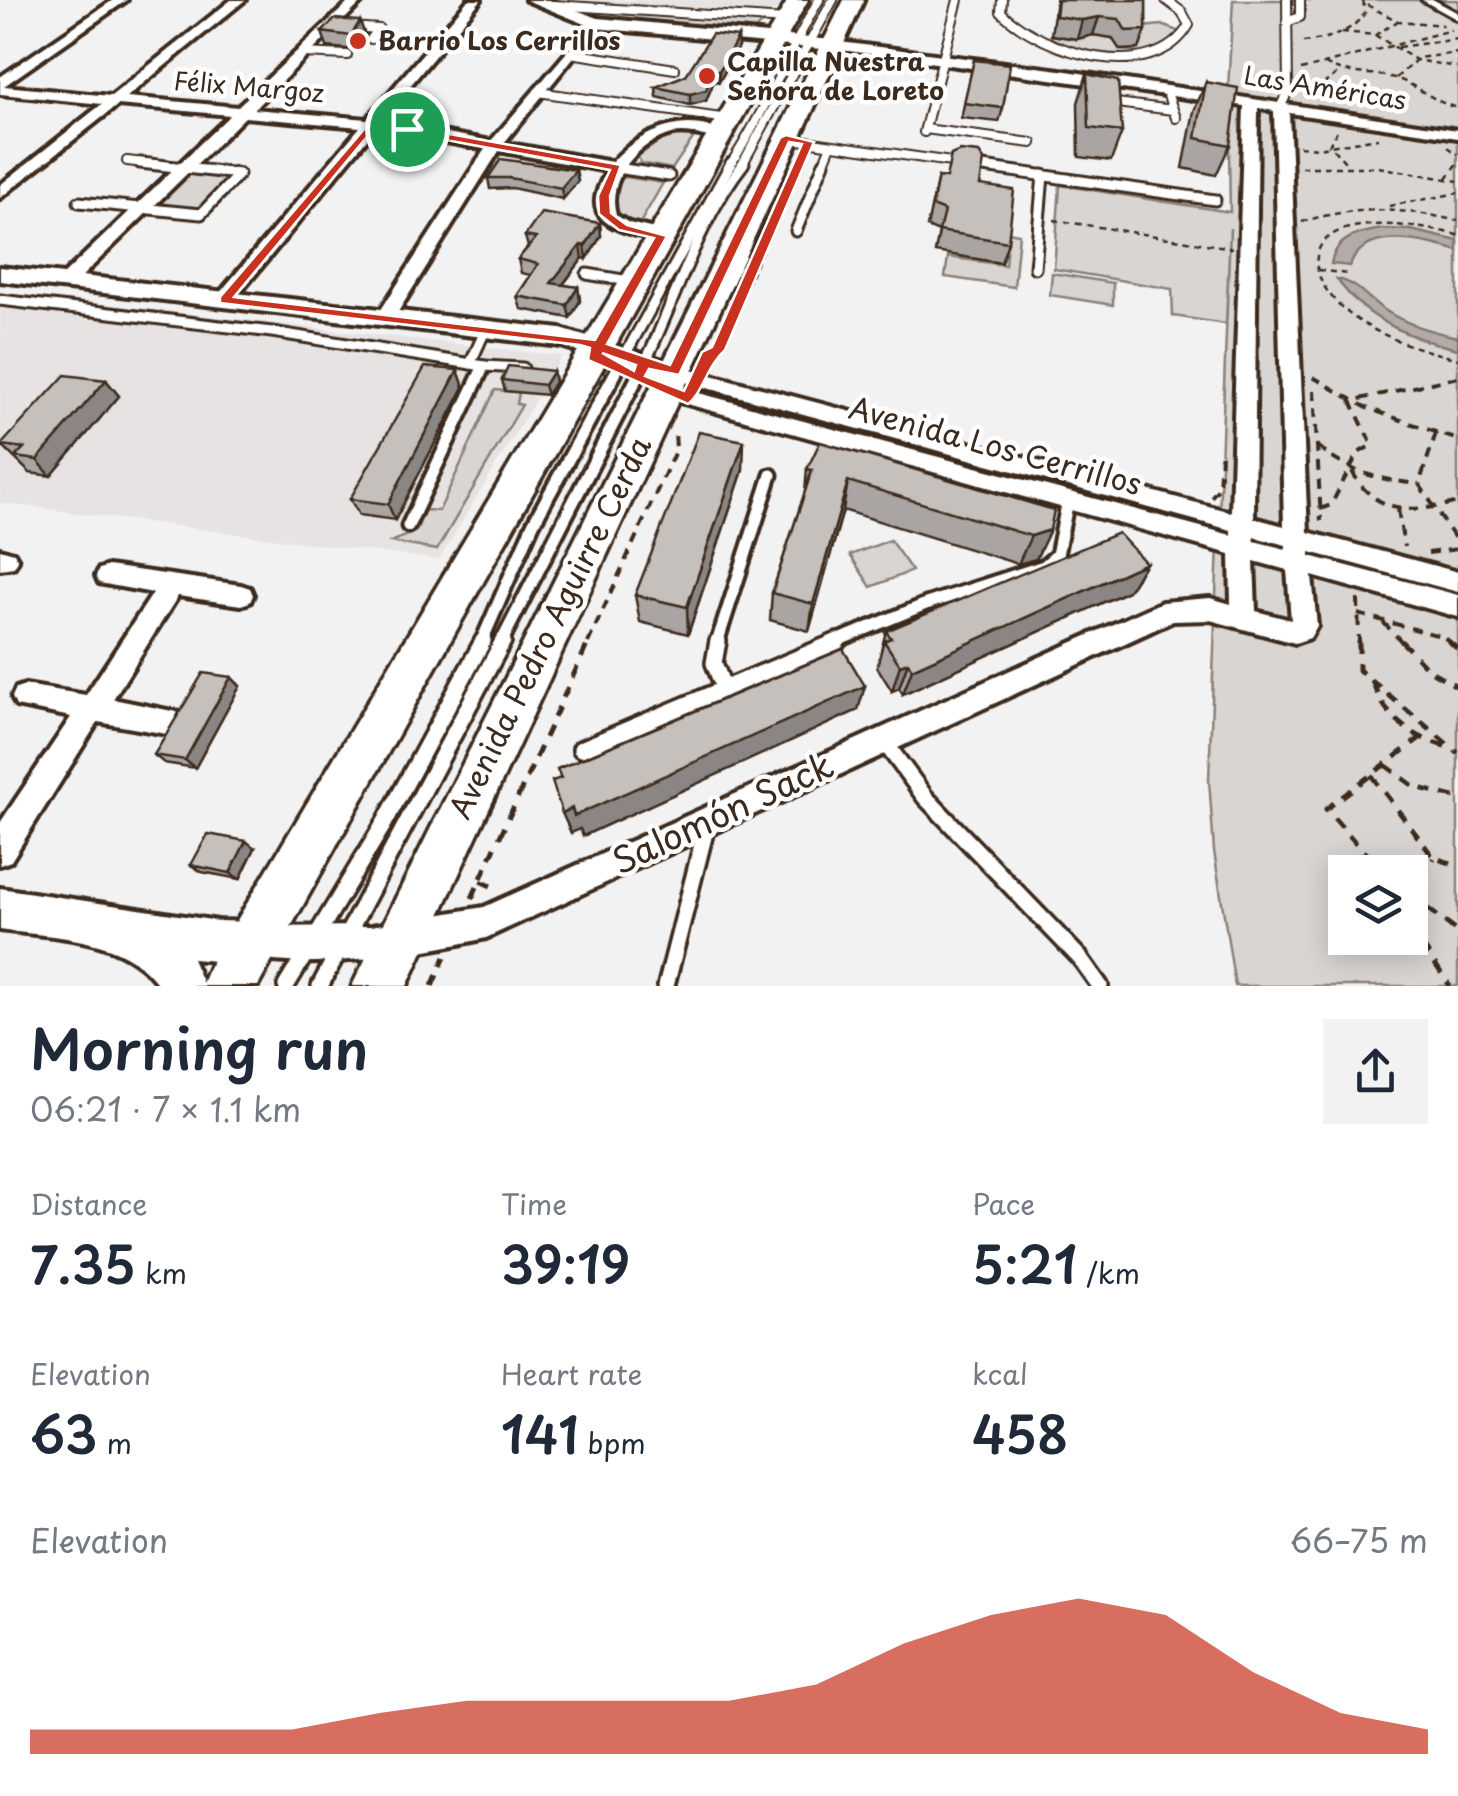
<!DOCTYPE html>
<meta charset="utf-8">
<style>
body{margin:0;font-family:"Playpen Sans",sans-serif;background:#f2f2f3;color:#1f2937;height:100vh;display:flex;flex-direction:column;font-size:38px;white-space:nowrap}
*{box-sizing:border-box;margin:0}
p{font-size:32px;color:#747a83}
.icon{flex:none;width:55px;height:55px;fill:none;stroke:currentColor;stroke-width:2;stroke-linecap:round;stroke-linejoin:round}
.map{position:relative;height:986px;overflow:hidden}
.sheet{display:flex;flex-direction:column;background:#fff;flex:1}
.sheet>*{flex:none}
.fabs{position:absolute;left:1328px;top:855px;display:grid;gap:20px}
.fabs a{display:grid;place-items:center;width:100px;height:100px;border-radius:0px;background:#fff;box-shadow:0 5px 25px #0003;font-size:50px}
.pin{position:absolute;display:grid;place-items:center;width:85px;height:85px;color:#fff;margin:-42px;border:5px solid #fff;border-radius:50%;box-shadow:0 2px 10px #0007}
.round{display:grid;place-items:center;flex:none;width:105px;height:105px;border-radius:0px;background:#f2f2f3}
.headline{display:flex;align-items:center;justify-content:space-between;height:170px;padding:0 30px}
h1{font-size:55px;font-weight:600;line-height:75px}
.stats{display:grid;grid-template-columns:repeat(3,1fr);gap:15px;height:170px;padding:10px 30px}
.stats div{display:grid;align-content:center}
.stats b{font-size:50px;font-weight:600}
.stats small{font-size:28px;font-weight:400}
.stats p{font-size:28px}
.chart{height:280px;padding:20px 30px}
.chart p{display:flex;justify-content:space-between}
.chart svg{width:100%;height:180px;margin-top:10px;fill:#c8321e;opacity:.7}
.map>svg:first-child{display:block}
</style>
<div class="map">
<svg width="1458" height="986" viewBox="0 0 1458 986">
<rect width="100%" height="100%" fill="#f3f2f2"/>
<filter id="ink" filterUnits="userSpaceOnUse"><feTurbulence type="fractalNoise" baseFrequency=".01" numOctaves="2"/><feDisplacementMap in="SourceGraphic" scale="20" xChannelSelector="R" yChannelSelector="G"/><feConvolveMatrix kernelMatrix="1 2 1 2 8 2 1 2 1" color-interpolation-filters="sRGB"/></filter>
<g filter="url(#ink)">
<g fill="#e6e3e2">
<path d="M 571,0 L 783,0 L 772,16 Z"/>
<path d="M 0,292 L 562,356 L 439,560 L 0,503 Z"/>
</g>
<g fill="#d8d5d2" stroke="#8a8078" stroke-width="2.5" fill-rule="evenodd">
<path d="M 1233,0 L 1458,0 L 1458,986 L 1235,986 L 1214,851 L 1209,780 L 1230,228 L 1226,324 L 1173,316 L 1172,289 L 1054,269 L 1060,185 L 1230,212 L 1228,89 ZM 1345,872 L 1410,872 L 1410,938 L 1345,938 Z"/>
<path d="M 571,10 L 763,21 L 753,33 L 601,22 Z"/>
<path d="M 1162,25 L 1180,32 C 1152,68 1088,53 1051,42 L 1052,35 L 1072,39 L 1085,34 L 1115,38 L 1120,50 L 1134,52 L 1141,45 L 1142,27 Z"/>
<path d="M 667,136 L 694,137 L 672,169 L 640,163 L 638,156 Z"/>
<path d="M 187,170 L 231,174 L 233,179 C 197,216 199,212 149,207 Z"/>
<path d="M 626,177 L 663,183 L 640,223 L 617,218 L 609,209 L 619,179 Z"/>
<path d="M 1008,232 L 1019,234 L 1014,287 L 945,277 L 948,257 L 1005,265 Z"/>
<path d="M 1052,273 L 1113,283 L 1113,305 L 1050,295 Z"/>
<path d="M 495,390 L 519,392 L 517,404 L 522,405 L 437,550 L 391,542 L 416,531 L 425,510 L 439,511 Z"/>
<path d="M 890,540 L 912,571 L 871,587 L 850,555 Z"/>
</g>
<g fill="#b2aba7" stroke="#827770" stroke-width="2.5">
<path d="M 1382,229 L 1411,230 L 1458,241 L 1458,251 C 1426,241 1364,225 1350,266 L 1331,264 C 1336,237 1358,233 1382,229 Z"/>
<path d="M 1337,279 C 1358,283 1365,297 1383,309 C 1405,324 1432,332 1458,337 L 1458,349 C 1411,339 1365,320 1337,279 Z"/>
</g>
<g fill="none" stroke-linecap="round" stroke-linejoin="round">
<g stroke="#3b2a1e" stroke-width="12">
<g id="service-far3">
<path d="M 1002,0 L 1001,12 C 1043,53 1153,87 1189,25 L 1182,12 L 1166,0"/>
<path d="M 554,5 L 786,20"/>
<path d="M 1287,22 L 1300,17 L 1300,0"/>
<path d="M 351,27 L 379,29 L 371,39"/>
<path d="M 303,53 L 347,55"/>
<path d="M 570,53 L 675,69"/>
<path d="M 1166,90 L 1176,118"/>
<path d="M 538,92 L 728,119"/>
<path d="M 1108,102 L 1173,110"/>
<path d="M 1281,106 L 1288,91 L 1287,0"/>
<path d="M 925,129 L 1032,143"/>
<path d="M 924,132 L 958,0"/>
<path d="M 785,138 L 972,165"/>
<path d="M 127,161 L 162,165"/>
<path d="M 730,165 C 765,113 787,54 819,0"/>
<path d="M 742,165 L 833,0"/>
<path d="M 823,165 L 831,145"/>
</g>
</g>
<g stroke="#3b2a1e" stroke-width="15">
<g id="service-far2">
<path d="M 955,163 L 1215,200"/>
<path d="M 617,168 L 669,176"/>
<path d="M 79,202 L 201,214 L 239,174 L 140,163"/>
<path d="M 796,231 L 824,163"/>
<path d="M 1035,268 L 1043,175"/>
<path d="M 587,274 L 635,282"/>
<path d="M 0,300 L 272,332 L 484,366"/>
<path d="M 470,364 L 485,331"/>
<path d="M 480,375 L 484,366 L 523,368"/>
<path d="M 614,375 L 731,163"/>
<path d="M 639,375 C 674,306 696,224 744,163"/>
</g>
</g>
<g stroke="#3b2a1e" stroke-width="19">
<g id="service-far1">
<path d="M 408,526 L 481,372"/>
<path d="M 481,643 L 533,524 L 616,372"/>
<path d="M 501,643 L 640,372"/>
<path d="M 717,643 L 771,475"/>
<path d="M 832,643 L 926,604 L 1044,566 L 1057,555 L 1068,500"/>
</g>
</g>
<g stroke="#3b2a1e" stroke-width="22">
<g id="service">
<path d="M 718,641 L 714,663 L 724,689"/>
<path d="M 883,740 L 925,797 L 1080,958 L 1100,986"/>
<path d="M 581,749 L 838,641"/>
<path d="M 286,986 L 385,822 L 483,641"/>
<path d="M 320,986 L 503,641"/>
<path d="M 666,986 L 707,825"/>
</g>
</g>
<g stroke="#3b2a1e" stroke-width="7">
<path id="pedestrian" d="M 1422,0 L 1434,0 L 1458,13 L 1458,20 Z"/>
</g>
<g stroke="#3b2a1e" stroke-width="8">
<g id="minor">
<path d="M 113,0 L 127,0 L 4,86 L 111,96 L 231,0 L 245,0 L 127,97 L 238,107 L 351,0 L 364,0 L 254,109 L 367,119 L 468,0 L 481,0 L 381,121 L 491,141 L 595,19 L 599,20 L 599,26 L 504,143 L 612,162 C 639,131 689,110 727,135 L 719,140 C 704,136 687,131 672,134 C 637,142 606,180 616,215 L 629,223 L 667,232 L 670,236 L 661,241 C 620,231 574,224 607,171 L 499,151 L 391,323 L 384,325 L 375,319 L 485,149 L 375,129 L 231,304 L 217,304 L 217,296 L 360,127 L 245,117 L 72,286 L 60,286 L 60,278 L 230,115 L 118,105 L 0,198 L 0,185 L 102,104 L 0,94 L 0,77 Z"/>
<path d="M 832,41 L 1060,70 L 1458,130 L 1458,138 L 1289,113 L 1308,532 L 1458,572 L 1458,592 L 1310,552 L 1310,556 L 1458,595 L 1458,617 L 1312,576 L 1317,626 L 1310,638 L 1295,643 L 1210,620 L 1173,621 L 486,938 C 432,951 293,975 243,954 L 238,943 L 243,932 L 254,927 L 371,926 L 484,907 L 1162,602 L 1210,598 L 1231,604 L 1230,554 L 658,396 L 655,391 L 665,384 L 1231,535 L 1231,530 L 667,377 L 664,372 L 674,365 L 1231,512 L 1244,106 L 827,48 L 827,42 ZM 1258,108 L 1274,111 L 1284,526 L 1254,518 ZM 1254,537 L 1286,545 L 1286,549 L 1254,541 ZM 1254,561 L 1287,570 L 1291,620 L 1256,611 Z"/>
<path d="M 0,549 L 14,553 L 18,560 L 14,567 L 0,569 Z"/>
<path d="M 108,566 L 241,585 L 250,588 L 253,595 L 250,602 L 241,605 L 178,596 L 113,699 L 177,712 L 181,721 L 177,730 L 167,734 L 98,722 L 11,861 L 0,865 L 0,823 L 71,717 L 16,706 L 12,697 L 16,688 L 25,685 L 86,695 L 153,593 L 99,583 L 96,576 L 99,569 Z"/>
</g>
</g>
<g stroke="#3b2a1e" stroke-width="8">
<g id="tertiary">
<path d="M 526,0 L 549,0 L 598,18 L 832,40 L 841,45 L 832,50 L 595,28 Z"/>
<path d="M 0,267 L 561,329 L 683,366 L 687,372 L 683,378 L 674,381 L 561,346 L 0,281 Z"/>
<path d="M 0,888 L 218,921 L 252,922 L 267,928 L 273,943 L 267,958 L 252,964 L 192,959 L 204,986 L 159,986 C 124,935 55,938 0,930 Z"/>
</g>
</g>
<g stroke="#3b2a1e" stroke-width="7">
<g id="primary">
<path d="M 788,0 L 808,0 L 258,986 L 201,986 L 209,967 Z"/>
<path d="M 844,0 L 864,0 L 407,986 L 352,986 Z"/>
</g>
</g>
<g stroke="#3b2a1e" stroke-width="2.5" stroke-dasharray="6 5" stroke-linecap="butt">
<path d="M 1367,5 L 1398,21 L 1443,25"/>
<path d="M 1342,32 L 1375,35 L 1398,21"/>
<path d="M 1375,35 L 1416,60 L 1456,67"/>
<path d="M 1303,42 C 1327,39 1350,34 1365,13 L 1363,0"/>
<path d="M 1398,47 L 1458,39"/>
<path d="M 1325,64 C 1348,77 1374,71 1398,79 C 1420,87 1435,103 1458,108"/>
<path d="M 1301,70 L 1451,30"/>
<path d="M 1396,78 L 1418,58 L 1458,53"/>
<path d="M 1319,99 L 1313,92 L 1338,73"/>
<path d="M 1337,131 L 1329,145 L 1348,165"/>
<path d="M 1299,146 L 1318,148 L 1378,138"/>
<path d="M 1448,147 L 1458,154"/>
<path d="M 1301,167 L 1378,167 L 1458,181"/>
<path d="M 1447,178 L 1458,163"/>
<path d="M 1389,206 L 1458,193"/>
<path d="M 1054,220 L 1232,248"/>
<path d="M 1302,222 C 1355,205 1404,208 1458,221"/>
<path d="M 1458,235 C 1426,227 1336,211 1319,249 C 1313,264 1319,280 1328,292 C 1356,331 1414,348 1458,359"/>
<path d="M 1318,270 L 1348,274"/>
<path d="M 712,353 L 718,350 L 774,223"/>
</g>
<g stroke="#3b2a1e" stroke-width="4" stroke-dasharray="10 8" stroke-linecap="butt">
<path d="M 1313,377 L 1367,408 L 1458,440"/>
<path d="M 1314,390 L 1321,521"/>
<path d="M 1436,433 L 1419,484 L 1458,543"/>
<path d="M 1318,447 C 1348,473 1381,480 1419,484"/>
<path d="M 1352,471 C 1374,515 1415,513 1458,502"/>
<path d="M 1211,497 L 1219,488 L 1221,455"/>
<path d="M 1320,509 L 1331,505 L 1358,453 L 1372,445 L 1351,401 L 1458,377"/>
<path d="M 1398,509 L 1404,547"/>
<path d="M 1428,553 L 1458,549"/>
<path d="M 1358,599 L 1359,643"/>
<path d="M 1358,614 L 1444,637 L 1451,643"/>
<path d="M 1383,622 L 1403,643"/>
<path d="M 588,643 L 676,449 L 675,432"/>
</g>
<g stroke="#3b2a1e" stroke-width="5" stroke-dasharray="12 10" stroke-linecap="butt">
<path d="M 1359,641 L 1359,670 L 1458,753"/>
<path d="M 1401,641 L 1429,670 L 1458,687"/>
<path d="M 1448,641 L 1458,649"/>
<path d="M 1373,683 C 1386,719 1412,738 1449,747"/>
<path d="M 1385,765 L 1415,787 L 1458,798"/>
<path d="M 1371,775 L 1434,858 L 1458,865"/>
<path d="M 1390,872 L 1362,850 L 1326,809 L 1420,738"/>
<path d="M 480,881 L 498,889"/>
<path d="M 1328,892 L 1345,897"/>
<path d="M 1410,895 L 1458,932"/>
<path d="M 1410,897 L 1434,858"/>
<path d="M 472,898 L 589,641"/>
<path d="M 1410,927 L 1450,986"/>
<path d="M 432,986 L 445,957"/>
</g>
<use href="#service-far3" stroke="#fff" stroke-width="8"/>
<use href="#service-far2" stroke="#fff" stroke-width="9"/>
<use href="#service-far1" stroke="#fff" stroke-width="11"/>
<use href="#service" stroke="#fff" stroke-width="15"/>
<use href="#pedestrian" fill="#fff" fill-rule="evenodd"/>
<use href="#minor" fill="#fff" fill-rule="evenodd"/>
<use href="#tertiary" fill="#fff" fill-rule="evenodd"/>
<use href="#primary" fill="#fff" fill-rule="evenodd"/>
</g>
<g fill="#aaa5a3" stroke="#3b2a1e" stroke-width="2.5">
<path d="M 1056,0 L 1146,0 L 1146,30 L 1139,49 L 1120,50 L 1112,38 L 1093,35 L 1077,39 L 1051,35 Z"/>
<path d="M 322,32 L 365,35 L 356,50 L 327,47 Z"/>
<path d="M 738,37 L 738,47 L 719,82 L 714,81 L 706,101 L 690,105 L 657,97 L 656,87 L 686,75 Z"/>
<path d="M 974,60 L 1003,108 L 999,122 L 961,118 Z"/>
<path d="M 1087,74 L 1122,132 L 1111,161 L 1079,157 L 1078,103 Z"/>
<path d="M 1206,82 L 1230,145 L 1216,175 L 1183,168 L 1194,111 Z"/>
<path d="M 576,170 L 578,181 L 563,199 L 512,188 L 490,189 L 488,178 Z"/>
<path d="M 938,177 L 980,185 L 1008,242 L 1001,263 L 935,252 L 939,232 L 927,227 Z"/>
<path d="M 600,223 L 601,236 L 587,259 L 583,258 L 563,285 L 578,287 L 580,301 L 570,318 L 521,309 L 517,296 L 531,275 L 521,273 L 518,259 L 528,247 L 525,236 Z"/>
<path d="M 553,371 L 555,382 L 547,395 L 505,391 L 502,380 Z"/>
<path d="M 106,380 L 119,396 L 51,476 L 30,473 L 1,445 Z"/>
<path d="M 464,387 L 395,520 L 359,515 L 350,499 Z"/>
<path d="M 807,469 L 1054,510 L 1036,559 L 1018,564 L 843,510 L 809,631 L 770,620 L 772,593 L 805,492 Z"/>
<path d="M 743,470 L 688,634 L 640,622 L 635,595 Z"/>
<path d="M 1146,563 L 1128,591 L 903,694 L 899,688 L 892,691 L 877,667 L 886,631 Z"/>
<path d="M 231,677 L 240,686 L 195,768 L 164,763 L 154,755 Z"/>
<path d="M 255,848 L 240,879 L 202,872 L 191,865 Z"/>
</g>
<g fill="#8b8684" stroke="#3b2a1e" stroke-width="2.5">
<path d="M 1099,17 L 1093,35 L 1077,39 L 1082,20 Z"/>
<path d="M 360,21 L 365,35 L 356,50 L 351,36 Z"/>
<path d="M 738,37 L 738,47 L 719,82 L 719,71 Z"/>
<path d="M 714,71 L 714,81 L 706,101 L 690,105 L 690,94 Z"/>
<path d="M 576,170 L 578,181 L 563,199 L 561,188 Z"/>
<path d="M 600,223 L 601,236 L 587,259 L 585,246 Z"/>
<path d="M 581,245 L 583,258 L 554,296 L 551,283 Z"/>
<path d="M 578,287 L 580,301 L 570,318 L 567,305 Z"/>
<path d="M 458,370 L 464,387 L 395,520 L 388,504 Z"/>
<path d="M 553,371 L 555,382 L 547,395 L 544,385 Z"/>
<path d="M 106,380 L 119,396 L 51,476 L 37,460 Z"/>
<path d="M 744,441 L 743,470 L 688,634 L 687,607 Z"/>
<path d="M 848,481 L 843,510 L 809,631 L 813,604 Z"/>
<path d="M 1050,530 L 1036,559 L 1018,564 L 1031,536 Z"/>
<path d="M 1146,563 L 1128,591 L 903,694 L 912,669 Z"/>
<path d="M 908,662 L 899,688 L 892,691 L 900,665 Z"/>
<path d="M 231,677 L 240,686 L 195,768 L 185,760 Z"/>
<path d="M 865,686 L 858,710 L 583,836 L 580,829 L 571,833 L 562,813 Z"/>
<path d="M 246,841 L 255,848 L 240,879 L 230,873 Z"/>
</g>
<g fill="#c6c0bd" stroke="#3b2a1e" stroke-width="2.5">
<path d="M 1058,0 L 1146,0 L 1146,30 L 1126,31 L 1119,19 L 1099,17 L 1082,20 L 1056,16 Z"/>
<path d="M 335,19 L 360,21 L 351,36 L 322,32 Z"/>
<path d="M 712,34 L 738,37 L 719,71 L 714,71 L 706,90 L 690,94 L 656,87 L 686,75 Z"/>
<path d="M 974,60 L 1010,64 L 1003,108 L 964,103 Z"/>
<path d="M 1087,74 L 1118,81 L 1122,132 L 1089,128 Z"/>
<path d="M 1206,82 L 1238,88 L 1230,145 L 1196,138 Z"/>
<path d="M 960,151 L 979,153 L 984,160 L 980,185 L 1014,190 L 1008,242 L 939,231 L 944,211 L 932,206 L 938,177 L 946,178 L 951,155 Z"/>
<path d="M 501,159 L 576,170 L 561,188 L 510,178 L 488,178 Z"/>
<path d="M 541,213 L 600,223 L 585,246 L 581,245 L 551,283 L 578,287 L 567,305 L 517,296 L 538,264 L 518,259 L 536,238 L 525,236 Z"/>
<path d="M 508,366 L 553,371 L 544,385 L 502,380 Z"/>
<path d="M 425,367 L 458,370 L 388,504 L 350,499 Z"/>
<path d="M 65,375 L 106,380 L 37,460 L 15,457 L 24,448 L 1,445 Z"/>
<path d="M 699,432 L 744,441 L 687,607 L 635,595 Z"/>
<path d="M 820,442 L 1054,510 L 1050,530 L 1031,536 L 848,481 L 813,604 L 772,593 L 812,470 L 807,469 Z"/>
<path d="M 1118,533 L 1146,563 L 912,669 L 908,662 L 900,665 L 884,641 L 891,638 L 886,631 Z"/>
<path d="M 843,649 L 865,686 L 574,816 L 572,808 L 562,813 L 552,781 L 561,778 L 557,769 Z"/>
<path d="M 203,673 L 231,677 L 185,760 L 154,755 Z"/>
<path d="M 208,834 L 246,841 L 230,873 L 191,865 Z"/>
</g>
</g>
<path fill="#c8321e" stroke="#fff" stroke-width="2.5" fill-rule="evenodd" d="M 372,120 L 621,165 L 610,196 L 611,213 L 627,225 L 667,236 L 607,344 L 670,365 L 780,138 L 786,135 L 814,142 L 725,350 C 707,366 702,394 688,404 L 588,360 L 590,348 L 580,345 L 220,303 L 220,297 ZM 375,127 L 610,170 L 598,196 L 599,214 L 619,230 L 654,238 L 595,340 L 234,297 ZM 789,142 L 802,144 L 712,347 L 702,352 L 684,391 L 645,376 L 649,369 L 679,375 ZM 602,353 L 636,365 L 634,371 Z"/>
<g fill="#c8321e" stroke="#fff" stroke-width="4">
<circle cx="358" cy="41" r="10"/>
<circle cx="707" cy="76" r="10"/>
</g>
<g text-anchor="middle" stroke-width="9" stroke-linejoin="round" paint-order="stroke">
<g font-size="25" font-weight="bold" fill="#3b2a1e" stroke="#fff" text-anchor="start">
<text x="378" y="50">Barrio Los Cerrillos</text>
<text x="727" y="71">Capilla Nuestra<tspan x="727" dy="29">Señora de Loreto</tspan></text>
</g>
<g font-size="25" fill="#3b2a1e" stroke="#fff">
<text transform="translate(249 87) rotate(5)" y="9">Félix Margoz</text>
<text transform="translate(1325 88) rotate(9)" y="9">Las Américas</text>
</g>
<g font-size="30" fill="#3b2a1e" stroke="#fff">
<text transform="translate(995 447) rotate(15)" y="10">Avenida Los Cerrillos</text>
<text transform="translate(551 628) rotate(-64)" y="10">Avenida Pedro Aguirre Cerda</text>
</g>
<g font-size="35" fill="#3b2a1e" stroke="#fff">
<text transform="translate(723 814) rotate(-25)" y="12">Salomón Sack</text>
</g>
</g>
</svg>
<div class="fabs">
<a><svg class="icon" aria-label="layers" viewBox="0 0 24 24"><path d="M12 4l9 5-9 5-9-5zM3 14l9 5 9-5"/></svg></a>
</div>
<div class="pin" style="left:407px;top:129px;background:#1e9e55"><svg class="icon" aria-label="arrive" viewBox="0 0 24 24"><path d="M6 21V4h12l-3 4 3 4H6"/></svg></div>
</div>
<section class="sheet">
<div class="headline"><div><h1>Morning run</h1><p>06:21 · 7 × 1.1 km</p></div><a class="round"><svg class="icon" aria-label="share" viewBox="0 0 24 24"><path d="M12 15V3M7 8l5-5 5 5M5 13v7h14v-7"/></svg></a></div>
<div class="stats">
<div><p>Distance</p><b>7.35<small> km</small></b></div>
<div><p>Time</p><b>39:19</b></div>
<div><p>Pace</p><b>5:21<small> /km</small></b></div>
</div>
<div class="stats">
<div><p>Elevation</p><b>63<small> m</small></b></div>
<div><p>Heart rate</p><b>141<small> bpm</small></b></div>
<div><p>kcal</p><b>458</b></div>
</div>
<div class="chart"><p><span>Elevation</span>66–75 m</p>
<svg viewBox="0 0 160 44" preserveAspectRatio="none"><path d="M0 44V38L10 38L20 38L30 38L40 34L50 31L60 31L70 31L80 31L90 27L100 17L110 10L120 6L130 10L140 24L150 34L160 38V44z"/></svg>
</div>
</section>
